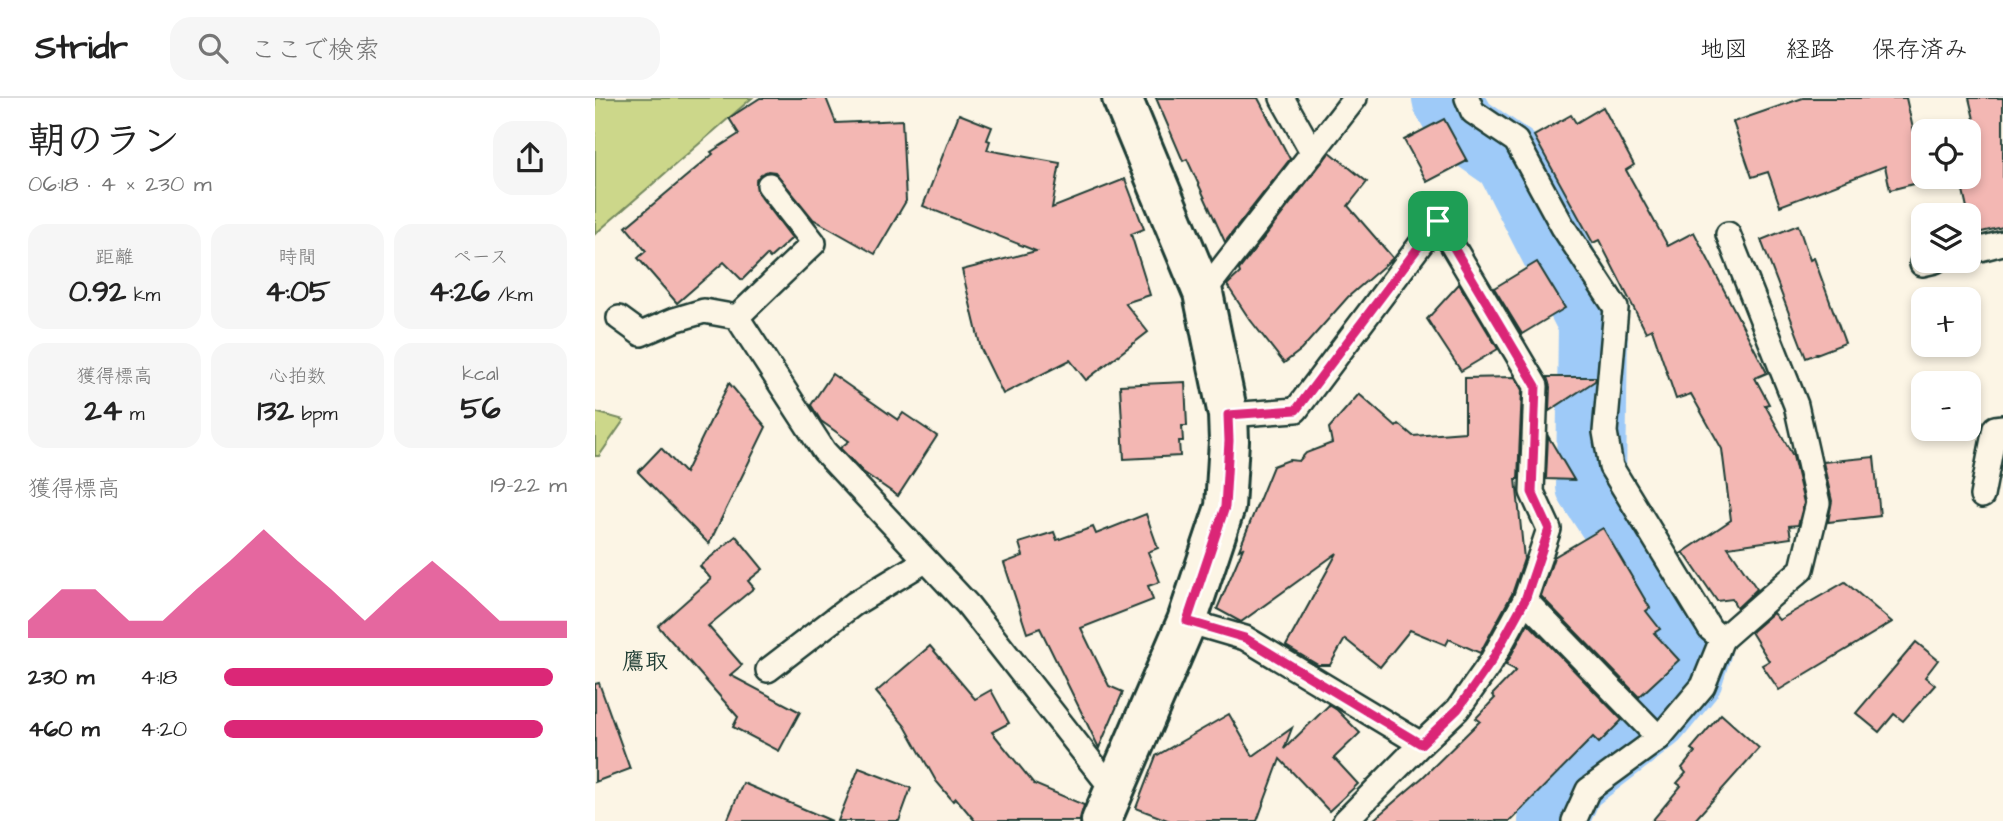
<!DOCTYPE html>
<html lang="ja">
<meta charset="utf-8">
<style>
body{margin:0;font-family:"Architects Daughter","Klee One",sans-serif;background:#f6f6f6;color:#222;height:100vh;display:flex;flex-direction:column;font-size:26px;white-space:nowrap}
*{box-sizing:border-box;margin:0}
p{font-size:23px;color:#767676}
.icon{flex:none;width:38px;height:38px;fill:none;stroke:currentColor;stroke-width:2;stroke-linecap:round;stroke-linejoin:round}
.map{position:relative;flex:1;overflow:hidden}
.side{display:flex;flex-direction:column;background:#fff;width:595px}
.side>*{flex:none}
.controls{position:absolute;left:1316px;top:21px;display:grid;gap:14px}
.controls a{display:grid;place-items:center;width:70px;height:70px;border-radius:14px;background:#fff;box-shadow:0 4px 10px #0003;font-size:35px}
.pin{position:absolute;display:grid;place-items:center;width:60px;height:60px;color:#fff;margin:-30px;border-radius:14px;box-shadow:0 4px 10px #0006}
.round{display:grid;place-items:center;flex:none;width:74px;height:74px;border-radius:21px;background:#f6f6f6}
.head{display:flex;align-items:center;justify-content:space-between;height:119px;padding:0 28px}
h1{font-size:38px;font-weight:700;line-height:52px}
.figures{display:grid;grid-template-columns:repeat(3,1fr);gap:10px;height:119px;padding:7px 28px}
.figures div{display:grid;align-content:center;border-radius:18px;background:#f6f6f6;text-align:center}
.figures b{font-size:30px;font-weight:700}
.figures small{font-size:19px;font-weight:400}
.figures p{font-size:19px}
.chart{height:196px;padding:14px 28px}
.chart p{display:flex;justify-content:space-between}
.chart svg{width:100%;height:126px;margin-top:7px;fill:#db2777;opacity:.7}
ul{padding:0 28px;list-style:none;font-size:23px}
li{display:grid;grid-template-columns:112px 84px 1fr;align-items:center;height:52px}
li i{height:18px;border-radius:9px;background:#db2777}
header{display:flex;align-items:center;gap:42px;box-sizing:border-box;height:98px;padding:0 35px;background:#fff;border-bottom:2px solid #e0e0e0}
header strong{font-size:33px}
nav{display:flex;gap:38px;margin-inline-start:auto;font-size:24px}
.search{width:490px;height:63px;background:#f6f6f6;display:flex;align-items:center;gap:18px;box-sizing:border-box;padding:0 24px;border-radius:21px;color:#767676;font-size:26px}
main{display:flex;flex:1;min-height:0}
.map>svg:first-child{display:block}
</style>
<header>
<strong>Stridr</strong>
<div class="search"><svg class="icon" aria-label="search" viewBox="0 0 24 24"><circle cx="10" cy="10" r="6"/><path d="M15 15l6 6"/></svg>ここで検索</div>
<nav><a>地図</a><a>経路</a><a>保存済み</a></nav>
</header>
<main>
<section class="side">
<div class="head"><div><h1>朝のラン</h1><p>06:18 · 4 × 230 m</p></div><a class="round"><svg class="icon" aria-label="share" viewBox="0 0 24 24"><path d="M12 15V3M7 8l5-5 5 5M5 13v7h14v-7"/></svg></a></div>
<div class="figures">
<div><p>距離</p><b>0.92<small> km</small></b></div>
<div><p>時間</p><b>4:05</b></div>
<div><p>ペース</p><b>4:26<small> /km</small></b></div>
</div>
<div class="figures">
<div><p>獲得標高</p><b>24<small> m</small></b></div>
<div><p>心拍数</p><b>132<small> bpm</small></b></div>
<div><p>kcal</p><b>56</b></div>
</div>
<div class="chart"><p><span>獲得標高</span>19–22 m</p>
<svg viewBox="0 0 160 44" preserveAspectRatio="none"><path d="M0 44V38L10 27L20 27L30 38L40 38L50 27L60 17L70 6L80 17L90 27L100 38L110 27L120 17L130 27L140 38L150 38L160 38V44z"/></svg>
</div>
<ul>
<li><b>230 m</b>4:18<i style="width:96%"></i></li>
<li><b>460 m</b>4:20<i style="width:93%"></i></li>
</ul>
</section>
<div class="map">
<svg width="1408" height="723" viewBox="0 0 1408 723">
<rect width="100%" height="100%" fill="#fcf5e5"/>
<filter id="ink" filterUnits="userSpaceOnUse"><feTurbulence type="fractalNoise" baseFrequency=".0143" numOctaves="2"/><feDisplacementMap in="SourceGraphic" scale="14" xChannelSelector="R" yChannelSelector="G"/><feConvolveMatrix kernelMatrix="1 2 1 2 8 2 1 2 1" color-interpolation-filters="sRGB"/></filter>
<g filter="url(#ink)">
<g fill="#ccd78a" stroke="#768a5f" stroke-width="2">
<path d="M 0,0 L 157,0 L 0,136 Z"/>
<path d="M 0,314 L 29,322 L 4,358 L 0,358 Z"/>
</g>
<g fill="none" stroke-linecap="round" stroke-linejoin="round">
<path stroke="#9ecaf8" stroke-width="70" d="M 852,0 L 868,29 L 914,61 L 998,225 L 996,388 L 1102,550 L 1093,579 L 1060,619 L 975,684 L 958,723"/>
</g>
<g fill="#f3b7b3" stroke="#1f3d34" stroke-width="2">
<path d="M 165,0 L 231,0 L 241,25 L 307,22 L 311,103 L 280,156 L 218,121 L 180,74 L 173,73 L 166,76 L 161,82 L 163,95 L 197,140 L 175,160 L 172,157 L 147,182 L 129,164 L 82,205 L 43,160 L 51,153 L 31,129 L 118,56 L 116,54 L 144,36 L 134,20 Z"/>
<path d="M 561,0 L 663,0 L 695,61 L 630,144 L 592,61 L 588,63 Z"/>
<path d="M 1208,0 L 1311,0 L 1330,83 L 1295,92 L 1290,68 L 1185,108 L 1173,74 L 1157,79 L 1138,24 Z"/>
<path d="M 1374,0 L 1408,0 L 1408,129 L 1378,136 L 1365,79 L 1374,79 L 1374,45 L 1384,42 Z"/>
<path d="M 1008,9 L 1039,67 L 1031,72 L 1073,148 L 1099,134 L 1172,275 L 1160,280 L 1174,306 L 1170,307 L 1198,358 L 1209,405 L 1203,427 L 1194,428 L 1196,440 L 1133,449 L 1162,491 L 1142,510 L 1137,501 L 1122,503 L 1089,455 L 1087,455 L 1136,422 L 1127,351 L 1096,296 L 1081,301 L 1057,231 L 1051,234 L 1004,142 L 998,145 L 939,38 L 976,17 L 981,25 Z"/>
<path d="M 364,16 L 397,29 L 392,42 L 395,43 L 392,52 L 465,65 L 457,110 L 530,81 L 549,131 L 536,136 L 555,197 L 530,205 L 553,234 L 491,282 L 475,262 L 408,296 L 386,251 L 367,172 L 441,153 L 328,108 Z"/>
<path d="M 849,21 L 872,63 L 832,84 L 809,42 Z"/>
<path d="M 735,54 L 772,84 L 753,108 L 798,160 L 753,199 L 706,252 L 689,265 L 653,219 L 632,187 L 645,175 L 644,172 Z"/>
<path d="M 1203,127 L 1215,162 L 1219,160 L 1250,245 L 1211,260 L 1166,142 Z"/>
<path d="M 942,164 L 970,210 L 927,236 L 899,190 Z"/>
<path d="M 864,186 L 903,251 L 866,273 L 832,221 Z"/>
<path d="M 237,276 L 303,322 L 308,315 L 342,338 L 303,398 L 268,374 L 245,350 L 254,343 L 226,323 L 216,307 Z"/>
<path d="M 920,279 L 927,292 L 923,381 L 921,381 L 929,461 L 917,496 L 885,555 L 854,541 L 851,547 L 815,532 L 785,569 L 750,541 L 735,567 L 723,567 L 691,548 L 742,455 L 646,524 L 622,511 L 648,450 L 644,452 L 678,368 L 694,362 L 704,363 L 711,355 L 737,345 L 734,330 L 764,296 L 801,329 L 804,326 L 818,338 L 870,334 L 870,280 Z"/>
<path d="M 952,279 L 1001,279 L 1000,283 L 954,313 L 955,289 Z"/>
<path d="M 590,284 L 592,328 L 587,328 L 588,343 L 584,343 L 585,358 L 529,361 L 525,287 Z"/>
<path d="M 134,285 L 171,329 L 114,446 L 43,374 L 66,350 L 90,375 Z"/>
<path d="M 953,338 L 979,382 L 951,381 Z"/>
<path d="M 1279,359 L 1285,418 L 1233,424 L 1237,403 L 1228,364 Z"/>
<path d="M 551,416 L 563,450 L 553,454 L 565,484 L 553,488 L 558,502 L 486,530 L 514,588 L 528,594 L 504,650 L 445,530 L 432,535 L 409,465 L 428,458 L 424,445 L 459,434 L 462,442 L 498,429 L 501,436 Z"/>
<path d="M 1008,430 L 1055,510 L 1051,513 L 1065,531 L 1059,535 L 1084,562 L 1044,599 L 946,498 L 959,459 Z"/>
<path d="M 141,438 L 168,471 L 153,483 L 159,490 L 113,528 L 147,567 L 135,577 L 205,614 L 184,653 L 138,629 L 143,619 L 63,528 L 116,481 L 105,468 Z"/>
<path d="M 1250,484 L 1297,524 L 1184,592 L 1167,567 L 1174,563 L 1156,534 L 1178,515 L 1184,522 Z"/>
<path d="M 933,525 L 1027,622 L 1004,645 L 998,639 L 915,723 L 777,723 L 828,679 L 885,623 L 881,620 L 900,600 L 897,597 L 921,572 L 911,567 Z"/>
<path d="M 1321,544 L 1343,562 L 1330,579 L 1340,587 L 1308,623 L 1299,616 L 1284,634 L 1261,615 Z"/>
<path d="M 335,548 L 380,601 L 396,592 L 414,625 L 397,634 L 439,686 L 489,707 L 485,723 L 380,723 L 361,700 L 358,703 L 341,683 L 310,628 L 281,594 Z"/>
<path d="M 4,585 L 35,671 L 0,684 L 0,586 Z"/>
<path d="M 734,607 L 742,612 L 765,635 L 739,660 L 763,686 L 734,713 L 685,661 L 662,723 L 575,723 L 541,710 L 561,658 L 634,616 L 658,658 L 697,630 L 689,651 Z"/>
<path d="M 1126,616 L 1164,650 L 1099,723 L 1057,723 L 1086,688 L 1082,685 L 1091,675 L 1087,670 L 1100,654 L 1096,651 Z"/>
<path d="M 264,670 L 316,690 L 304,723 L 243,723 Z"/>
<path d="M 148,685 L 237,723 L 132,723 Z"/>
</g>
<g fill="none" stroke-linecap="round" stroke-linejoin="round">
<g stroke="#1f3d34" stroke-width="28">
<g id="service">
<path d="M 687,0 L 718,55"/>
<path d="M 872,0 L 878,14 L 921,43 L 968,129 L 1021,210 L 1010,334 L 1016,369 L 1115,531 L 1127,541 L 1108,588 L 1064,640 L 993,692 L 979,723"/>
<path d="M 1374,154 L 1408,145"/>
<path d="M 1327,166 L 1340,163"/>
<path d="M 608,195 L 760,0"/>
<path d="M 142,219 L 219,145 L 174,87"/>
<path d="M 24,220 L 46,236 L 79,222 L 109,213 L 142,219 L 229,353 L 373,507 L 519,693"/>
<path d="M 1387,398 L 1400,330 L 1408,329"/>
<path d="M 930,502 L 1064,640"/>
<path d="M 592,523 L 650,540 L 826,646 L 863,611 L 896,564 L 930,502 L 954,431 L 937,394 L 941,288 L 843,123 L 701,312 L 633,317"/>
<path d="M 1127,541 L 1207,471 L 1223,405 L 1201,307 L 1133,136"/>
<path d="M 173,572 L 259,506 L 330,463"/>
<path d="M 750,723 L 826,646"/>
</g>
</g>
<g stroke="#1f3d34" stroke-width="44">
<path id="tertiary" d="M 506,723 L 592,523 L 630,409 L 634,343 L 633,317 L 608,195 L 527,0"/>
</g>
<use href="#service" stroke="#fcf5e5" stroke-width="23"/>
<use href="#tertiary" stroke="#fcf5e5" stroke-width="38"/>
</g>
</g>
<g fill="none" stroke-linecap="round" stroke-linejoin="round" filter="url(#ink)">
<g stroke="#fff" stroke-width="14">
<path id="route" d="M 843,123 L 941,288 L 937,394 L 954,431 L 930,502 L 896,564 L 863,611 L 826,646 L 650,540 L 592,523 L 630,409 L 634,343 L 633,317 L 701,312 Z"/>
</g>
<use href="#route" stroke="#db2777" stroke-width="9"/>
</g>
<g text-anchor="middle" stroke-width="7" stroke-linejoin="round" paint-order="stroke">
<g font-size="23" font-weight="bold" fill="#1f3d34" stroke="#fcf5e5">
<text x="50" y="571">鷹取</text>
</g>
</g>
</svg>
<div class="controls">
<a><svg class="icon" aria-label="locate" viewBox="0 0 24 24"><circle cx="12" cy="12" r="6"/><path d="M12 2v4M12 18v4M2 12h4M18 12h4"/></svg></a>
<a><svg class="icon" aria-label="layers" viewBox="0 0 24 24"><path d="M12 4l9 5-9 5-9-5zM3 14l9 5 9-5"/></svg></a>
<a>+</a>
<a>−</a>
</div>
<div class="pin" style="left:843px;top:123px;background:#1e9e55"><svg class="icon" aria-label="arrive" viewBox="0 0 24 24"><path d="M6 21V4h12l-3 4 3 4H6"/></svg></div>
</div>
</main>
